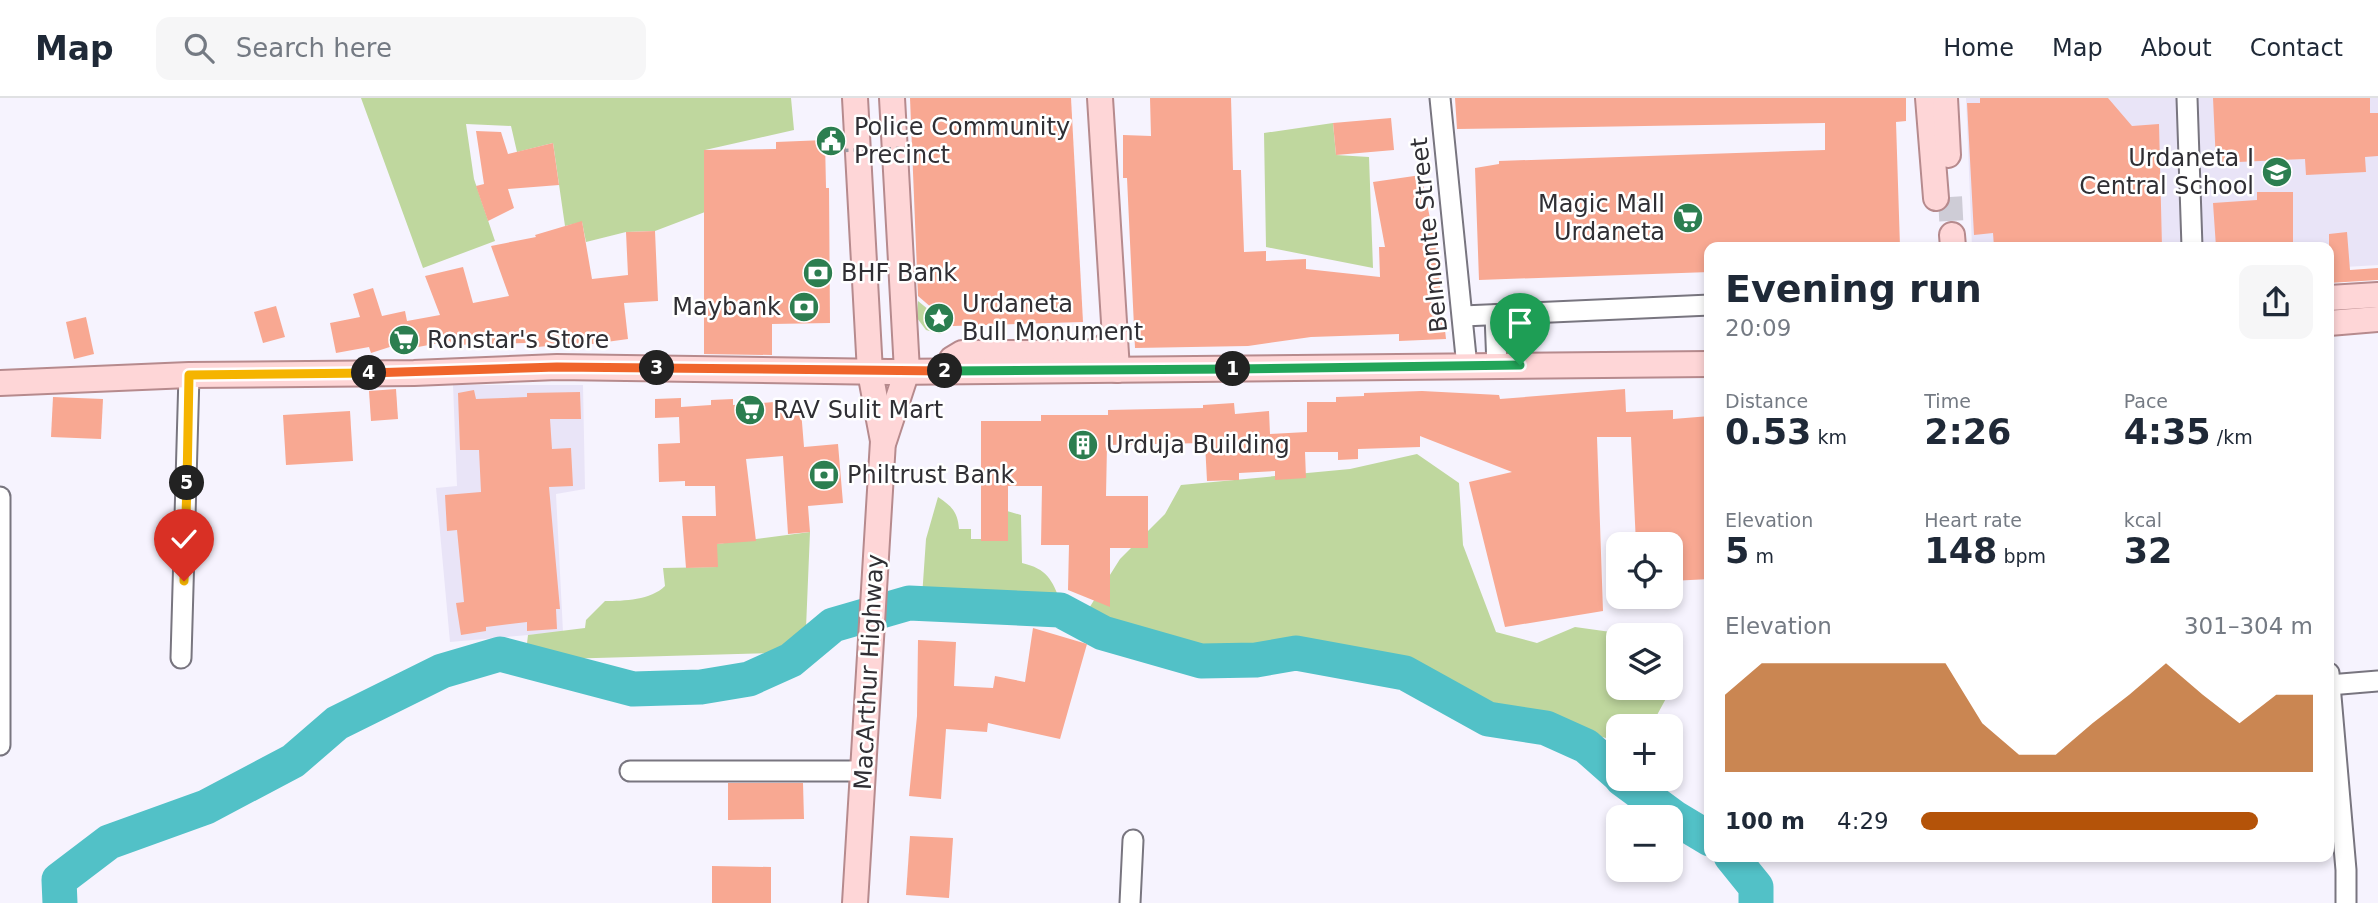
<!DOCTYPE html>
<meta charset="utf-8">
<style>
body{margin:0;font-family:"DejaVu Sans",sans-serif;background:#f6f6f7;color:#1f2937;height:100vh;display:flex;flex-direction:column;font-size:26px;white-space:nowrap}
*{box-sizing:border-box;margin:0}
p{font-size:23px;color:#747a83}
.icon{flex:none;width:38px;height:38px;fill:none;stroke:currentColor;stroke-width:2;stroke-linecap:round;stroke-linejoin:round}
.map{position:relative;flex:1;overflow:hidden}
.side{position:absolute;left:1704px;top:144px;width:630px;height:620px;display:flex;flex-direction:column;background:#fff;border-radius:14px;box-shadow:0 4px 10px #0003}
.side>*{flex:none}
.buttons{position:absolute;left:1606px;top:434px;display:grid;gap:14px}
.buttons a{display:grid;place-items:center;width:77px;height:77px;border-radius:14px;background:#fff;box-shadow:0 4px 10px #0003;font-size:35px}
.pin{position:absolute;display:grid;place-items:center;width:60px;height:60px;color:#fff;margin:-72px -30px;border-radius:50% 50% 50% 0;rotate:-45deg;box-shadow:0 0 7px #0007}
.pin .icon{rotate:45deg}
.km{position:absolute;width:35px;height:35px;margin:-18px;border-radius:50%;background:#222;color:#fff;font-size:19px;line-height:35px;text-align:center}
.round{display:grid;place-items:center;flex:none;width:74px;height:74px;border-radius:14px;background:#f6f6f7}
.head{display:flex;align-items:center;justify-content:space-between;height:119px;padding:0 21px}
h1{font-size:38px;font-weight:600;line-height:52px}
.stats{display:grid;grid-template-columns:repeat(3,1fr);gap:10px;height:119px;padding:7px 21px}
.stats div{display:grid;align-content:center}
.stats b{font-size:35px;font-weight:600}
.stats small{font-size:19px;font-weight:400}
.stats p{font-size:19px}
.chart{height:196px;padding:14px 21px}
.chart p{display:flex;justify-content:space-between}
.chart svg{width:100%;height:126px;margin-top:7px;fill:#b45309;opacity:.7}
ul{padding:0 21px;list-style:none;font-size:23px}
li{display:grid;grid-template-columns:112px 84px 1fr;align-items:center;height:52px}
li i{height:18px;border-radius:9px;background:#b45309}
header{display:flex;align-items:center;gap:42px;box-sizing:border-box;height:98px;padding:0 35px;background:#fff;border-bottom:2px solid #e0e1e3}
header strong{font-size:33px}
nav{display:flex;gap:38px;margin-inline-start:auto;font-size:24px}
.search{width:490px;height:63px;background:#f6f6f7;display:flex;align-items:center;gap:18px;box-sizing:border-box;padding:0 24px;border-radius:14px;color:#747a83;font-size:26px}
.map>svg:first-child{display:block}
</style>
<header>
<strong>Map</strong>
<div class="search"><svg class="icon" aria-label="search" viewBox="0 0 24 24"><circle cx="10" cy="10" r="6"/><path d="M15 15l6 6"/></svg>Search here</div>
<nav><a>Home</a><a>Map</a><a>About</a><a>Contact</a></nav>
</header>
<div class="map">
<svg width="2378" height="805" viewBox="0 0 2378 805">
<rect width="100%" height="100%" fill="#f6f3fe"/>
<g fill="#e9e4f7">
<path d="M 1966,0 L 2378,0 L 2378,167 L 2329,170 L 2329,149 L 1972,149 Z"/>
<path d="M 453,287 L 583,287 L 585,391 L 556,396 L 563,534 L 450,544 L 436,390 L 457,388 Z"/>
</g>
<g fill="#bfd79e">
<path d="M 361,0 L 791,0 L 794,32 L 705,52 L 705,114 L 655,133 L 626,134 L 586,144 L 582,124 L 565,128 L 553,45 L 517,54 L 511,28 L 466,26 L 474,81 L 495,143 L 423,170 Z"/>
<path d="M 1333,25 L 1336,57 L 1369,59 L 1373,170 L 1266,149 L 1264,35 Z"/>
<path d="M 918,203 L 951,230 L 940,236 L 926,232 L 917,220 Z"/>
<path d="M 1417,356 L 1459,385 L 1463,447 L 1496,534 L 1537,545 L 1575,529 L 1618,535 L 1622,537 L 1619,537 L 1619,590 L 1667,590 L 1669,595 L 1651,628 L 1619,628 L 1619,640 L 1606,640 L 1476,608 L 1424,576 L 1299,552 C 1272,552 1247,560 1219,558 C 1173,555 1129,531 1086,515 L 1120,461 L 1165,416 L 1181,387 L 1350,371 Z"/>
<path d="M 938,399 C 952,408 958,415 959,431 L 971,431 L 971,441 L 997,441 L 997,410 L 1021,417 L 1022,465 C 1047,471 1052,481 1061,505 L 922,499 L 926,441 Z"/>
<path d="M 810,434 L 805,554 L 525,562 L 528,537 L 585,530 L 586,522 L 605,503 C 624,503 651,502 665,488 L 663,470 L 717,469 L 717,446 Z"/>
</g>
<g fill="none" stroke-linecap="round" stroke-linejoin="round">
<g stroke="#52c1c7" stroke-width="35">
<path d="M 1622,681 L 1675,720 L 1710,741"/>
<path d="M 1731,758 L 1756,789 L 1756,805"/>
<path d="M 60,805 L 59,782 L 109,744 L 206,709 L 293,663 L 337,625 L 442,573 L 500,556 L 633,591 L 701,589 L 749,581 L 791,562 L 833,527 L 909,505 L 1060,512 L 1103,535 L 1201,563 L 1256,562 L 1296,555 L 1405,575 L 1488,621 L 1546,630 L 1586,648 L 1619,677"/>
</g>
</g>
<g fill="#f8a892">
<path d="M 910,0 L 1071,0 L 1083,224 L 953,228 L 918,198 Z"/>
<path d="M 1150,0 L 1231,0 L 1233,72 L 1241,72 L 1244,154 L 1266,153 L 1266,163 L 1306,161 L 1306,171 L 1380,179 L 1379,149 L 1385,149 L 1373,84 L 1421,77 L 1435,144 L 1446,241 L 1399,243 L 1399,236 L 1311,239 L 1248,248 L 1135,250 L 1127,80 L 1123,80 L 1123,37 L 1151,38 Z"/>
<path d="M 1455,0 L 1906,0 L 1906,23 L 1896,24 L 1900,149 L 1710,149 L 1710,174 L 1479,182 L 1475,70 L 1499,66 L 1499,63 L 1825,52 L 1825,25 L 1457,31 Z"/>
<path d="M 1980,0 L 2108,0 L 2132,28 L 2159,26 L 2162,149 L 1994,149 L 1993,135 L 1974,137 L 1967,5 L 1980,5 Z"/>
<path d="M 2213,0 L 2370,0 L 2370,15 L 2378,15 L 2378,58 L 2365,59 L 2366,74 L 2306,77 L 2305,61 L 2216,65 Z"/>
<path d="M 1391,20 L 1394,52 L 1336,57 L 1333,25 Z"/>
<path d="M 476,33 L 501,34 L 508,56 L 553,45 L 559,87 L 508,91 L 514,110 L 488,123 L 476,88 L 484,86 Z"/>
<path d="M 825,42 L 826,90 L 829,90 L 830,225 L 772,226 L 772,257 L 704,256 L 704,52 L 776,51 L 776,44 Z"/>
<path d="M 2257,94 L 2293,94 L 2293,149 L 2216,149 L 2213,105 L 2257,102 Z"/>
<path d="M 582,123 L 592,181 L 628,177 L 626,134 L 655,133 L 658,203 L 624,205 L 628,241 L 570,249 L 569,246 L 527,250 L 525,245 L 452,247 L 450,243 L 418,249 L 417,246 L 396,250 L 396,247 L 371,255 L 369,249 L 336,255 L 330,225 L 360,219 L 353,196 L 373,190 L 382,218 L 405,213 L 407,223 L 440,217 L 425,178 L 463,169 L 473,205 L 509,198 L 491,148 L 536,139 L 535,137 Z"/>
<path d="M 2347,134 L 2350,172 L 2378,170 L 2378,182 L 2329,185 L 2329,136 Z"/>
<path d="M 276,208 L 285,239 L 263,245 L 254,214 Z"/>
<path d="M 86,219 L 94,256 L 74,261 L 66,224 Z"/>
<path d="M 396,291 L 398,321 L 371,323 L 369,293 Z"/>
<path d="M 1625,291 L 1626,314 L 1673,312 L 1673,321 L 1710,318 L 1710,481 L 1671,483 L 1671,446 L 1636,446 L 1631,339 L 1597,339 L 1603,513 L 1505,529 L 1469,384 L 1512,374 L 1420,338 L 1420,349 L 1358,351 L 1358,361 L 1338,362 L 1338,354 L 1305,354 L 1306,380 L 1275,382 L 1275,373 L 1239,375 L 1239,382 L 1207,383 L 1205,345 L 1107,347 L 1106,398 L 1148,398 L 1148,450 L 1110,450 L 1110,509 L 1068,492 L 1069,447 L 1041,447 L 1042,388 L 1008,388 L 1008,443 L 981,443 L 981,323 L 1041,323 L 1041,317 L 1108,317 L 1108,312 L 1203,310 L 1203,307 L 1234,305 L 1235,316 L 1269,313 L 1270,336 L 1307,334 L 1307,304 L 1336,304 L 1336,299 L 1364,298 L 1364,295 L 1422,293 L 1499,297 L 1500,301 Z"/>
<path d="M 474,292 L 476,301 L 527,299 L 527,295 L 580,294 L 581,321 L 550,321 L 552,351 L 571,350 L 573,388 L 549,389 L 560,511 L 556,511 L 557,531 L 527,533 L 527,524 L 486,529 L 486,533 L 461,537 L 456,505 L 464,504 L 457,432 L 447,433 L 445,397 L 481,394 L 479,352 L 460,352 L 458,295 Z"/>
<path d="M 53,299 L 103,301 L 101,341 L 51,339 Z"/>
<path d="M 681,300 L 681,309 L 711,307 L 711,302 L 733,301 L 733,307 L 774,304 L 776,314 L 801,312 L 804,349 L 838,346 L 843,405 L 808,408 L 810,434 L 788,436 L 783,358 L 746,361 L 756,443 L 717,446 L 718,469 L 686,470 L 682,418 L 716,418 L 715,388 L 685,388 L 685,383 L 659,384 L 658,346 L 680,345 L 679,319 L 655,320 L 655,301 Z"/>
<path d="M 350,313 L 353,363 L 286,367 L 283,317 Z"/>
<path d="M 1033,530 L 1087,546 L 1060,641 L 988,625 L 987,634 L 946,631 L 941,701 L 909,698 L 917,618 L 918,542 L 956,544 L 954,588 L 993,590 L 995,578 L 1025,584 Z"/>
<path d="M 728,685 L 803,685 L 804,721 L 728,722 Z"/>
<path d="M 910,738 L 953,740 L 949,800 L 906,797 Z"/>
<path d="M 712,768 L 771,769 L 771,805 L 712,805 Z"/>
</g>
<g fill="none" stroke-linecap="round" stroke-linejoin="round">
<path stroke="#ceccd6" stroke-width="24" stroke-dasharray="24 12" stroke-linecap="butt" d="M 1950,99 L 1952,137"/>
<g stroke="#78757f" stroke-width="23">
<g id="minor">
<path d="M 1440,0 L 1467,269"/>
<path d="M 2187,0 L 2192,149"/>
<path d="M 1495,217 L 1497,268"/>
<path d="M 1463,218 L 1710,207"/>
<path d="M 0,399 L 0,647"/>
<path d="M 181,560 L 189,277"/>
<path d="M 2329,575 L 2346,772 L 2346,805"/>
<path d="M 2329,587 L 2378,583"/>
<path d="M 630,673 L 863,673"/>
<path d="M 1130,805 L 1133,742"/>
</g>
</g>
<g stroke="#b68a8d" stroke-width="28">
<g id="major">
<path d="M 1100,0 L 1117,272"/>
<path d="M 1928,0 L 1936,100"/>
<path d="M 1945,0 L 1948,57"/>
<path d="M 1952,137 L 1953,149"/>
<path d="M 2329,200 L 2378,197"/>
<path d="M 2329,225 L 2378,221"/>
<path d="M 944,273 L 952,261 L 962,255 L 1089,255 L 1103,250 L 1116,239"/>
<path d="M 0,285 L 189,277 L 414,275 L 557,269 L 889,274 L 1710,266"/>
<path d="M 884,343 L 907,273 L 892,0"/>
<path d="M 855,805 L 883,343 L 870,274 L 855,0"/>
</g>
</g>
<use href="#minor" stroke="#fff" stroke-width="19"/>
<use href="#major" stroke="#fed6d7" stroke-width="24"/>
<path stroke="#9c99a2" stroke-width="3.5" stroke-dasharray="3.5 5" stroke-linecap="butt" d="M 828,53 L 912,50"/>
</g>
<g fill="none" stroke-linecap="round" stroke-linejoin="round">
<g stroke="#fff" stroke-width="14">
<path id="split-1" d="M 1233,271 L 1520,267"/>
</g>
<g stroke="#fff" stroke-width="14">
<path id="split-2" d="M 945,273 L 1233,271"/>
</g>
<g stroke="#fff" stroke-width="14">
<path id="split-3" d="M 657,270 L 945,273"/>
</g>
<g stroke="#fff" stroke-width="14">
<path id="split-4" d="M 369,275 L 557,269 L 657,270"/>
</g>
<g stroke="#fff" stroke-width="14">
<path id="split-5" d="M 187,385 L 189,277 L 369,275"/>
</g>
<g stroke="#fff" stroke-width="14">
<path id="split-6" d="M 184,483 L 187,385"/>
</g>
<use href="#split-1" stroke="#22a559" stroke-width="9"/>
<use href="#split-2" stroke="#22a559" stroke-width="9"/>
<use href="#split-3" stroke="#f0652b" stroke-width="9"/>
<use href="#split-4" stroke="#f0652b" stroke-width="9"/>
<use href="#split-5" stroke="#f5b400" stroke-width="9"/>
<use href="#split-6" stroke="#f5b400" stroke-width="9"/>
</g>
<defs>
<g id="civic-disc" transform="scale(1.575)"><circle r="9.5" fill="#2c7e50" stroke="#fff"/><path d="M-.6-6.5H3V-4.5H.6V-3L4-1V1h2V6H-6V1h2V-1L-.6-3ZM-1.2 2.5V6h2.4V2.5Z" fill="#fff"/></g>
<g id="school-disc" transform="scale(1.575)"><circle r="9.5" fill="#2c7e50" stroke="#fff"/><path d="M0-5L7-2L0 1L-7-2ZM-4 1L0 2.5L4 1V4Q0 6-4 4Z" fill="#fff"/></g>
<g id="supermarket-disc" transform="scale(1.575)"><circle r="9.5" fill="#2c7e50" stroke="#fff"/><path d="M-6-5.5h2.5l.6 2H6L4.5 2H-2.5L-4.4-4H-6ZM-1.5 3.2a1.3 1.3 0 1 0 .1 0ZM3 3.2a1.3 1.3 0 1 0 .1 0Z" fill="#fff"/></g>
<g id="bank-disc" transform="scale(1.575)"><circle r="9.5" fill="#2c7e50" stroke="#fff"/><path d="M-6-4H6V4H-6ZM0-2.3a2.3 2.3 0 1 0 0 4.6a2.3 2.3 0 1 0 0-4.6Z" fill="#fff"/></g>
<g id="sight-disc" transform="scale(1.575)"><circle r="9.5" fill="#2c7e50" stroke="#fff"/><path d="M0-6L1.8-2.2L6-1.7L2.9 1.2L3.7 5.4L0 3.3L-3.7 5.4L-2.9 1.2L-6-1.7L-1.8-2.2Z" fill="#fff"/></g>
<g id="building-disc" transform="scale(1.575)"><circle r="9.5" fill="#2c7e50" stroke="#fff"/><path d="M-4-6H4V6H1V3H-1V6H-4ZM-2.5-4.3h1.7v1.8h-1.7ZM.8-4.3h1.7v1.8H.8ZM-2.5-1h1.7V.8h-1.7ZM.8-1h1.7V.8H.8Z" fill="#fff"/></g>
</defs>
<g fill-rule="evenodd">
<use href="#civic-disc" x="831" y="43"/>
<use href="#school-disc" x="2277" y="74"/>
<use href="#supermarket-disc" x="1688" y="120"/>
<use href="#bank-disc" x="818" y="175"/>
<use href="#bank-disc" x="804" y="209"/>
<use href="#sight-disc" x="939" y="220"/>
<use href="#supermarket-disc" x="404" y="242"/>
<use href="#supermarket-disc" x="750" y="312"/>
<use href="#building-disc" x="1083" y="347"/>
<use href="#bank-disc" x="824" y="377"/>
</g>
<g text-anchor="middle" stroke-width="5" stroke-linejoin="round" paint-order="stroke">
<g font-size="24" fill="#302f34" stroke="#fff" text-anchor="start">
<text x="854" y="37">Police Community<tspan x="854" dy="28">Precinct</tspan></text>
<text x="2254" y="68" text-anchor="end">Urdaneta I<tspan x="2254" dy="28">Central School</tspan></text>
<text x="1665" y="114" text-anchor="end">Magic Mall<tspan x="1665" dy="28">Urdaneta</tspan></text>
<text x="841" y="183">BHF Bank</text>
<text x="962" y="214">Urdaneta<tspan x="962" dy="28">Bull Monument</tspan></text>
<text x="781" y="217" text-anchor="end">Maybank</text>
<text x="427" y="250">Ronstar's Store</text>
<text x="773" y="320">RAV Sulit Mart</text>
<text x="1106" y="355">Urduja Building</text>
<text x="847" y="385">Philtrust Bank</text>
</g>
<g font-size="24" fill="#302f34" stroke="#fff">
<text transform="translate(1429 137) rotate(-96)" y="8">Belmonte Street</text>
<text transform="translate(869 574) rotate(-87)" y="8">MacArthur Highway</text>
</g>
</g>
</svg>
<div class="buttons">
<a><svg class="icon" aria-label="locate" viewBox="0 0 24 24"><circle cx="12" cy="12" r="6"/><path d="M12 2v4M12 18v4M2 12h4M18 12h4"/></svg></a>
<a><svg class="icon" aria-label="layers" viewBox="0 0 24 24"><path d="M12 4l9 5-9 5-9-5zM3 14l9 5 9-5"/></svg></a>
<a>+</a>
<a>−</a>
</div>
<div class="pin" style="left:1520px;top:267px;background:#1e9e55"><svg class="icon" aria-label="arrive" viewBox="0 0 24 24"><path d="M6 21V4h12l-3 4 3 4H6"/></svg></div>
<div class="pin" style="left:184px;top:483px;background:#d93025"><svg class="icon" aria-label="check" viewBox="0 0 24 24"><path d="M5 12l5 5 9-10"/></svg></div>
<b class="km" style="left:1233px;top:271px">1</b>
<b class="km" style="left:945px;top:273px">2</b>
<b class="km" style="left:657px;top:270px">3</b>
<b class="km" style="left:369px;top:275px">4</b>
<b class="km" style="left:187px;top:385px">5</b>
<section class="side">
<div class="head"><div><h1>Evening run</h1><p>20:09</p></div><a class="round"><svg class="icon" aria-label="share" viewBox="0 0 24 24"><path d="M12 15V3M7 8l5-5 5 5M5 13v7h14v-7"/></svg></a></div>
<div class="stats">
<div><p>Distance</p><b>0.53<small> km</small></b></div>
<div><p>Time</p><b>2:26</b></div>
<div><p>Pace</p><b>4:35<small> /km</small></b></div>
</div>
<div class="stats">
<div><p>Elevation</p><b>5<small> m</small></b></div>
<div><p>Heart rate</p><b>148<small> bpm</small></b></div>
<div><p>kcal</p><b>32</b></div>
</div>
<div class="chart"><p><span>Elevation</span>301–304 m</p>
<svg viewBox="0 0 160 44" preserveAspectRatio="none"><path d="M0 44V17L10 6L20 6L30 6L40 6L50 6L60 6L70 27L80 38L90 38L100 27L110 17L120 6L130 17L140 27L150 17L160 17V44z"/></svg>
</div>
<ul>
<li><b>100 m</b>4:29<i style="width:86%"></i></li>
</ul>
</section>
</div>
